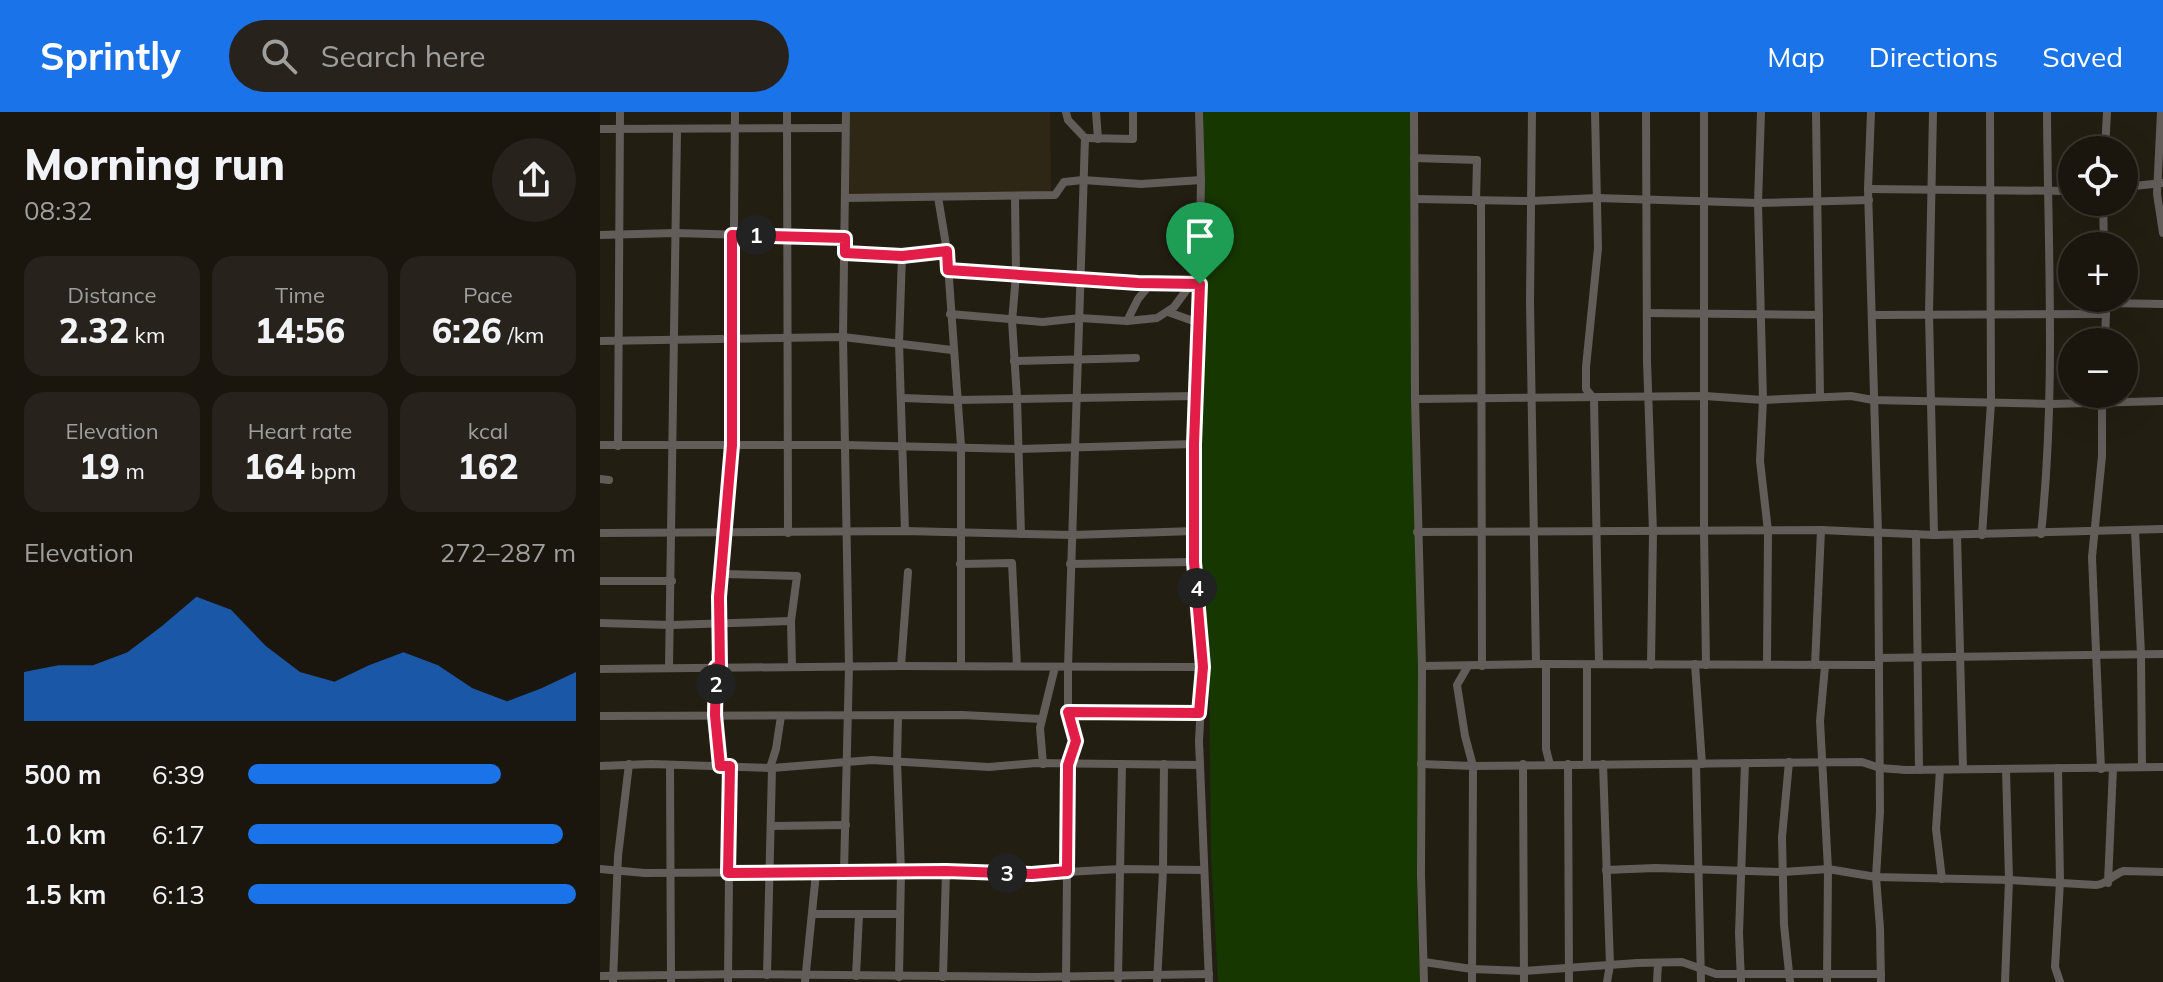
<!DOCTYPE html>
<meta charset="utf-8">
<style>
body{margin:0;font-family:Mulish,sans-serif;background:#27231c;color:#f1f3f6;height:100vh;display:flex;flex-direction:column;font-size:30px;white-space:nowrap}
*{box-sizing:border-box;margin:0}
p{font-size:26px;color:#9f9f9e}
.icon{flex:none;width:44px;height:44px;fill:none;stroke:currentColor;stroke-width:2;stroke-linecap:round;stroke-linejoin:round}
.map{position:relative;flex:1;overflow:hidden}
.panel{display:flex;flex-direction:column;background:#1a160e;width:600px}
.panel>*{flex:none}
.controls{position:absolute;left:1458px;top:24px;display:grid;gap:16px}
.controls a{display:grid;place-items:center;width:80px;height:80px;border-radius:50%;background:#1a160e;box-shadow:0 8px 32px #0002,0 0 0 2px #38352e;font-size:40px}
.pin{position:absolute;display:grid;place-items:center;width:68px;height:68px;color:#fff;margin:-82px -34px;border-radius:50% 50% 50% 0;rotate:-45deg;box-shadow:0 0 8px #0007}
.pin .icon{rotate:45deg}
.km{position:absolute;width:40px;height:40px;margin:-20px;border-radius:50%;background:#222;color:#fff;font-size:22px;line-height:40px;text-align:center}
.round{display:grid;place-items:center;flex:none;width:84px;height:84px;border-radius:42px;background:#27231c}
.headline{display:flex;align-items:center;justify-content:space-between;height:136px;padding:0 24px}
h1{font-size:44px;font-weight:800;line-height:60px}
.metrics{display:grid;grid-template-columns:repeat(3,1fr);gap:12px;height:136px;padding:8px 24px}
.metrics div{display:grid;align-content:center;border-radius:20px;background:#27231c;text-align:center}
.metrics b{font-size:34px;font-weight:800}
.metrics small{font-size:22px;font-weight:400}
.metrics p{font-size:22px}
.chart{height:224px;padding:16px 24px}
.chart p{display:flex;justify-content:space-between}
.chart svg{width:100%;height:144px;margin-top:8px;fill:#1a73e8;opacity:.7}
ul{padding:0 24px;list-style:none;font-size:26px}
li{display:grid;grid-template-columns:128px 96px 1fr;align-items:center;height:60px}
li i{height:20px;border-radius:10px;background:#1a73e8}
header{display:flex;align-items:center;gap:48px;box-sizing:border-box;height:112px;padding:0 40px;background:#1a73e8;color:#fff}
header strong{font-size:38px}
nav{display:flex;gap:44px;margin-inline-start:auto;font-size:28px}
.search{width:560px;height:72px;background:#27231c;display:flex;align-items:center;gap:20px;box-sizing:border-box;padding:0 28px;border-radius:44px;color:#9f9f9e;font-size:30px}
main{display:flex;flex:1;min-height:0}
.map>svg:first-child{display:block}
</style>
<header>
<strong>Sprintly</strong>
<div class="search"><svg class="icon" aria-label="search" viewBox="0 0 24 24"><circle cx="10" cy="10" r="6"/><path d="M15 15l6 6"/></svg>Search here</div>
<nav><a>Map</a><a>Directions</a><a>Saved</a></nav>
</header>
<main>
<section class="panel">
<div class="headline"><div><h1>Morning run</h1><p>08:32</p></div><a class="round"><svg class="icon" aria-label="share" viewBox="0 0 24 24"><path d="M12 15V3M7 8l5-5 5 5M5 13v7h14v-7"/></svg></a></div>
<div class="metrics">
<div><p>Distance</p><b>2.32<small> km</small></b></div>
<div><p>Time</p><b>14:56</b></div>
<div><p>Pace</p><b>6:26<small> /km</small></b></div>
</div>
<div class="metrics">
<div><p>Elevation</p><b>19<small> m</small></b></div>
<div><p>Heart rate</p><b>164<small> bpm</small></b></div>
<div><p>kcal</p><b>162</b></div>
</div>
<div class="chart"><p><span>Elevation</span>272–287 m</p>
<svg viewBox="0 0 160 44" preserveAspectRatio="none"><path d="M0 44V29L10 27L20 27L30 23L40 15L50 6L60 10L70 21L80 29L90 32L100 27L110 23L120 27L130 34L140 38L150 34L160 29V44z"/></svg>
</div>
<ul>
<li><b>500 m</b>6:39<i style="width:77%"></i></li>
<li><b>1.0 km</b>6:17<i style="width:96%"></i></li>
<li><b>1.5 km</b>6:13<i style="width:100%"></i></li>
</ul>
</section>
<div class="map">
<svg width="1563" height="870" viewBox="0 0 1563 870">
<rect width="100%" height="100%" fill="#231e12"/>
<path fill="#2f2716" d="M 246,0 L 450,0 L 451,83 L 246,86 Z"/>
<path fill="#163700" d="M 598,0 L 811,0 L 822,554 L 817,799 L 820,870 L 618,870 L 611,744 L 609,555 L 594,332 Z"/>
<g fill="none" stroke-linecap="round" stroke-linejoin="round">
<g stroke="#625d59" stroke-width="8">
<path d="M 187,0 L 188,421"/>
<path d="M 466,0 L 468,8 L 485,26 L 468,555 L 468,600 L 476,629 L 468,653 L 466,870"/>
<path d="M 496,0 L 498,27"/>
<path d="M 599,0 L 601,68 L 594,450 L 603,555 L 599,629 L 609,870"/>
<path d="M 814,0 L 815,287 L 822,554 L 821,763 L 824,870"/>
<path d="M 932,0 L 930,189 L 936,552"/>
<path d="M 995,0 L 998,136 L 986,255 L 986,277 L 994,287 L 999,552"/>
<path d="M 1046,0 L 1047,249 L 1053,420 L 1051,553"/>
<path d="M 1104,0 L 1104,418 L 1106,553"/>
<path d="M 1161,0 L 1158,91 L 1163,288 L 1160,349 L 1168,419 L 1167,552"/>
<path d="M 1216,0 L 1220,285"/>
<path d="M 1271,0 L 1268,77 L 1278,421 L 1280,699 L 1276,765 L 1280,816 L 1281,870"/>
<path d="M 1333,0 L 1329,202 L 1334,423"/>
<path d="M 1561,0 L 1557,82 L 1563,121"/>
<path d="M 0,17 L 245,16"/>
<path d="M 485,26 L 533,27 L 533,0"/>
<path d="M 1505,38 L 1507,0"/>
<path d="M 814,46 L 877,48 L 876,89"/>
<path d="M 1524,75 L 1563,71"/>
<path d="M 1268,77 L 1472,79"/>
<path d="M 338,85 L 347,139 L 361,334 L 361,554"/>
<path d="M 415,85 L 416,163 L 412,209 L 417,286 L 421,422"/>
<path d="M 246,86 L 455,83 L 464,70 L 483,68 L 541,72 L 601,68"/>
<path d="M 815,87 L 931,89 L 997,86 L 1158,91 L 1269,88"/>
<path d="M 881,89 L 882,554"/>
<path d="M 1503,90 L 1504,134"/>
<path d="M 0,123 L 75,121 L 245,126"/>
<path d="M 245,141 L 302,144 L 347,139"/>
<path d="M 302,144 L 299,231 L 305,419"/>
<path d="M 348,158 L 538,171 L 595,172"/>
<path d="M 1506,191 L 1563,192"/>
<path d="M 568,200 L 599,211"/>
<path d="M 1047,201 L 1219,203"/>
<path d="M 350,202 L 443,210 L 480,206 L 527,209 L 557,206 L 574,195 L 591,172"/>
<path d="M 1272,203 L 1506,202"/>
<path d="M 527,209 L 538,187 L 551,171"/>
<path d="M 0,229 L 243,225 L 352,238"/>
<path d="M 1505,230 L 1506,199"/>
<path d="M 414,249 L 536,246"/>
<path d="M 302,286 L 357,288 L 596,284"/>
<path d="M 815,287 L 1105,284 L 1163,288 L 1251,284 L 1273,288 L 1451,292 L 1563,289"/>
<path d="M 0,333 L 245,333 L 419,337 L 594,332"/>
<path d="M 18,334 L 20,0"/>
<path d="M 0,367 L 9,368"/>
<path d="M 1535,418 L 1541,542 L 1542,655"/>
<path d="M 817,420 L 1221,418 L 1334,423 L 1563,417"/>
<path d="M 0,421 L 305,419 L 472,423 L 595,419"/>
<path d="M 1316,422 L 1319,658"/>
<path d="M 1441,422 C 1456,281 1448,141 1447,0"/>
<path d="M 1357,423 L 1363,657"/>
<path d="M 1382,423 L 1391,291 L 1390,0"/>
<path d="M 360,452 L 412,451 L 417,554"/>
<path d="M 470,452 L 594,450"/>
<path d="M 122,462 L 197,464 L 191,509 L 192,554"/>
<path d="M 0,469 L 72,469"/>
<path d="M 0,511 L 71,513 L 191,509"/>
<path d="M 1279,546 L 1563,542"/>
<path d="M 946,552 L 946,637 L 950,653"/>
<path d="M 1095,552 L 1102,652"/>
<path d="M 987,553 L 987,652"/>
<path d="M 1215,553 L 1221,418"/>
<path d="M 301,554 L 308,460"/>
<path d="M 822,554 L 936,552 L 1279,553"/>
<path d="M 868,554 L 857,573 L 865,624 L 873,654 L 872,870"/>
<path d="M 1225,554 L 1220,609 L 1228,757 L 1227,870"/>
<path d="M 116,555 L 115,603 L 120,654"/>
<path d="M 120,555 L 119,485 L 132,333 L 135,0"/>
<path d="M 69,556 L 77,19"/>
<path d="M 0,557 L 301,554 L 603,555"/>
<path d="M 468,600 L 599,601"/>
<path d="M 0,604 L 362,603 L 442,607"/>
<path d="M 298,604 L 297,649 L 301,760 L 299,865"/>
<path d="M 1189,650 L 1182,725 L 1184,813 L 1190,870"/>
<path d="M 443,652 L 440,616 L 455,555"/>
<path d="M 821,652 L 873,654 L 1262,650 L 1280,656 L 1306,658 L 1563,655"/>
<path d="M 923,652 L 924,870"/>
<path d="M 968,652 L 969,870"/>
<path d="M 1003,652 L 1010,853 L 1007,870"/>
<path d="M 1096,652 L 1101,870"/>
<path d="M 0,654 L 51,652 L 172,656 L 272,648 L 389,655 L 436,651 L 600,653"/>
<path d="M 70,654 L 71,870"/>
<path d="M 170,656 L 176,637 L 181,604"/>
<path d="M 1458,656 L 1460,770 L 1455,855 L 1460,870"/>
<path d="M 1501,657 L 1492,445 L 1502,344 L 1502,282"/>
<path d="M 1340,658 L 1336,717 L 1342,767"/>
<path d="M 172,714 L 246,713"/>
<path d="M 0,757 L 45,761 L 346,759 L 432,762 L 520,757 L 603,758"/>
<path d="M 1006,758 L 1055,756 L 1183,760 L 1228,757 L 1276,765 L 1409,768 L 1496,773 C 1509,772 1512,762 1524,759 L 1563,760"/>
<path d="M 244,760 L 249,555 L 243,225 L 246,0"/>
<path d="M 1508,771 L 1513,656"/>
<path d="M 213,802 L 300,802"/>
<path d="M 824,850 L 872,857 L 924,859 L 1037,851 L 1082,850 L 1116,862 L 1281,862"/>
<path d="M 167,863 L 172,656"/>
<path d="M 0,864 L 148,862 L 435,865 L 609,862"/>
<path d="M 256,864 L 259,803"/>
<path d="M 343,865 L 346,759"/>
<path d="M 518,867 L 522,652"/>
<path d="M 13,869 L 18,744 L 29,652"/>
<path d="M 128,870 L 130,654"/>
<path d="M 205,870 L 216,761"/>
<path d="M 557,870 L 563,759 L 564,652"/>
<path d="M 1057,870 L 1058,851"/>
<path d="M 1141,870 L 1139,821 L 1145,651"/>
<path d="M 1405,870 L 1409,768 L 1406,657"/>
</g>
</g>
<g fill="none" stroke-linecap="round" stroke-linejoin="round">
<g stroke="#fff" stroke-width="16">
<path id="route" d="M 132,123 L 245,126 L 245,141 L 302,144 L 347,139 L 348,158 L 538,171 L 600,172 L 594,332 L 594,450 L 603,555 L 599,601 L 468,600 L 476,629 L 468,653 L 467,759 L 432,762 L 346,759 L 128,761 L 130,654 L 120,654 L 115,603 L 116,555 L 120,555 L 119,485 L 132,333 Z"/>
</g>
<use href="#route" stroke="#e11d48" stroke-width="10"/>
</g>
</svg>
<div class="controls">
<a><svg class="icon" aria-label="locate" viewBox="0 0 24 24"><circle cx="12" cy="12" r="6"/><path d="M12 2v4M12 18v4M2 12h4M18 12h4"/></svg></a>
<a>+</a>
<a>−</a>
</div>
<div class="pin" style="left:600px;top:172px;background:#1e9e55"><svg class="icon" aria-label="arrive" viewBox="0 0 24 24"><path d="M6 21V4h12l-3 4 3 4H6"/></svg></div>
<b class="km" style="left:156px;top:123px">1</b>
<b class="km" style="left:116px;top:572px">2</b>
<b class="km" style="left:407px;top:761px">3</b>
<b class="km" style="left:597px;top:476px">4</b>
</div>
</main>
